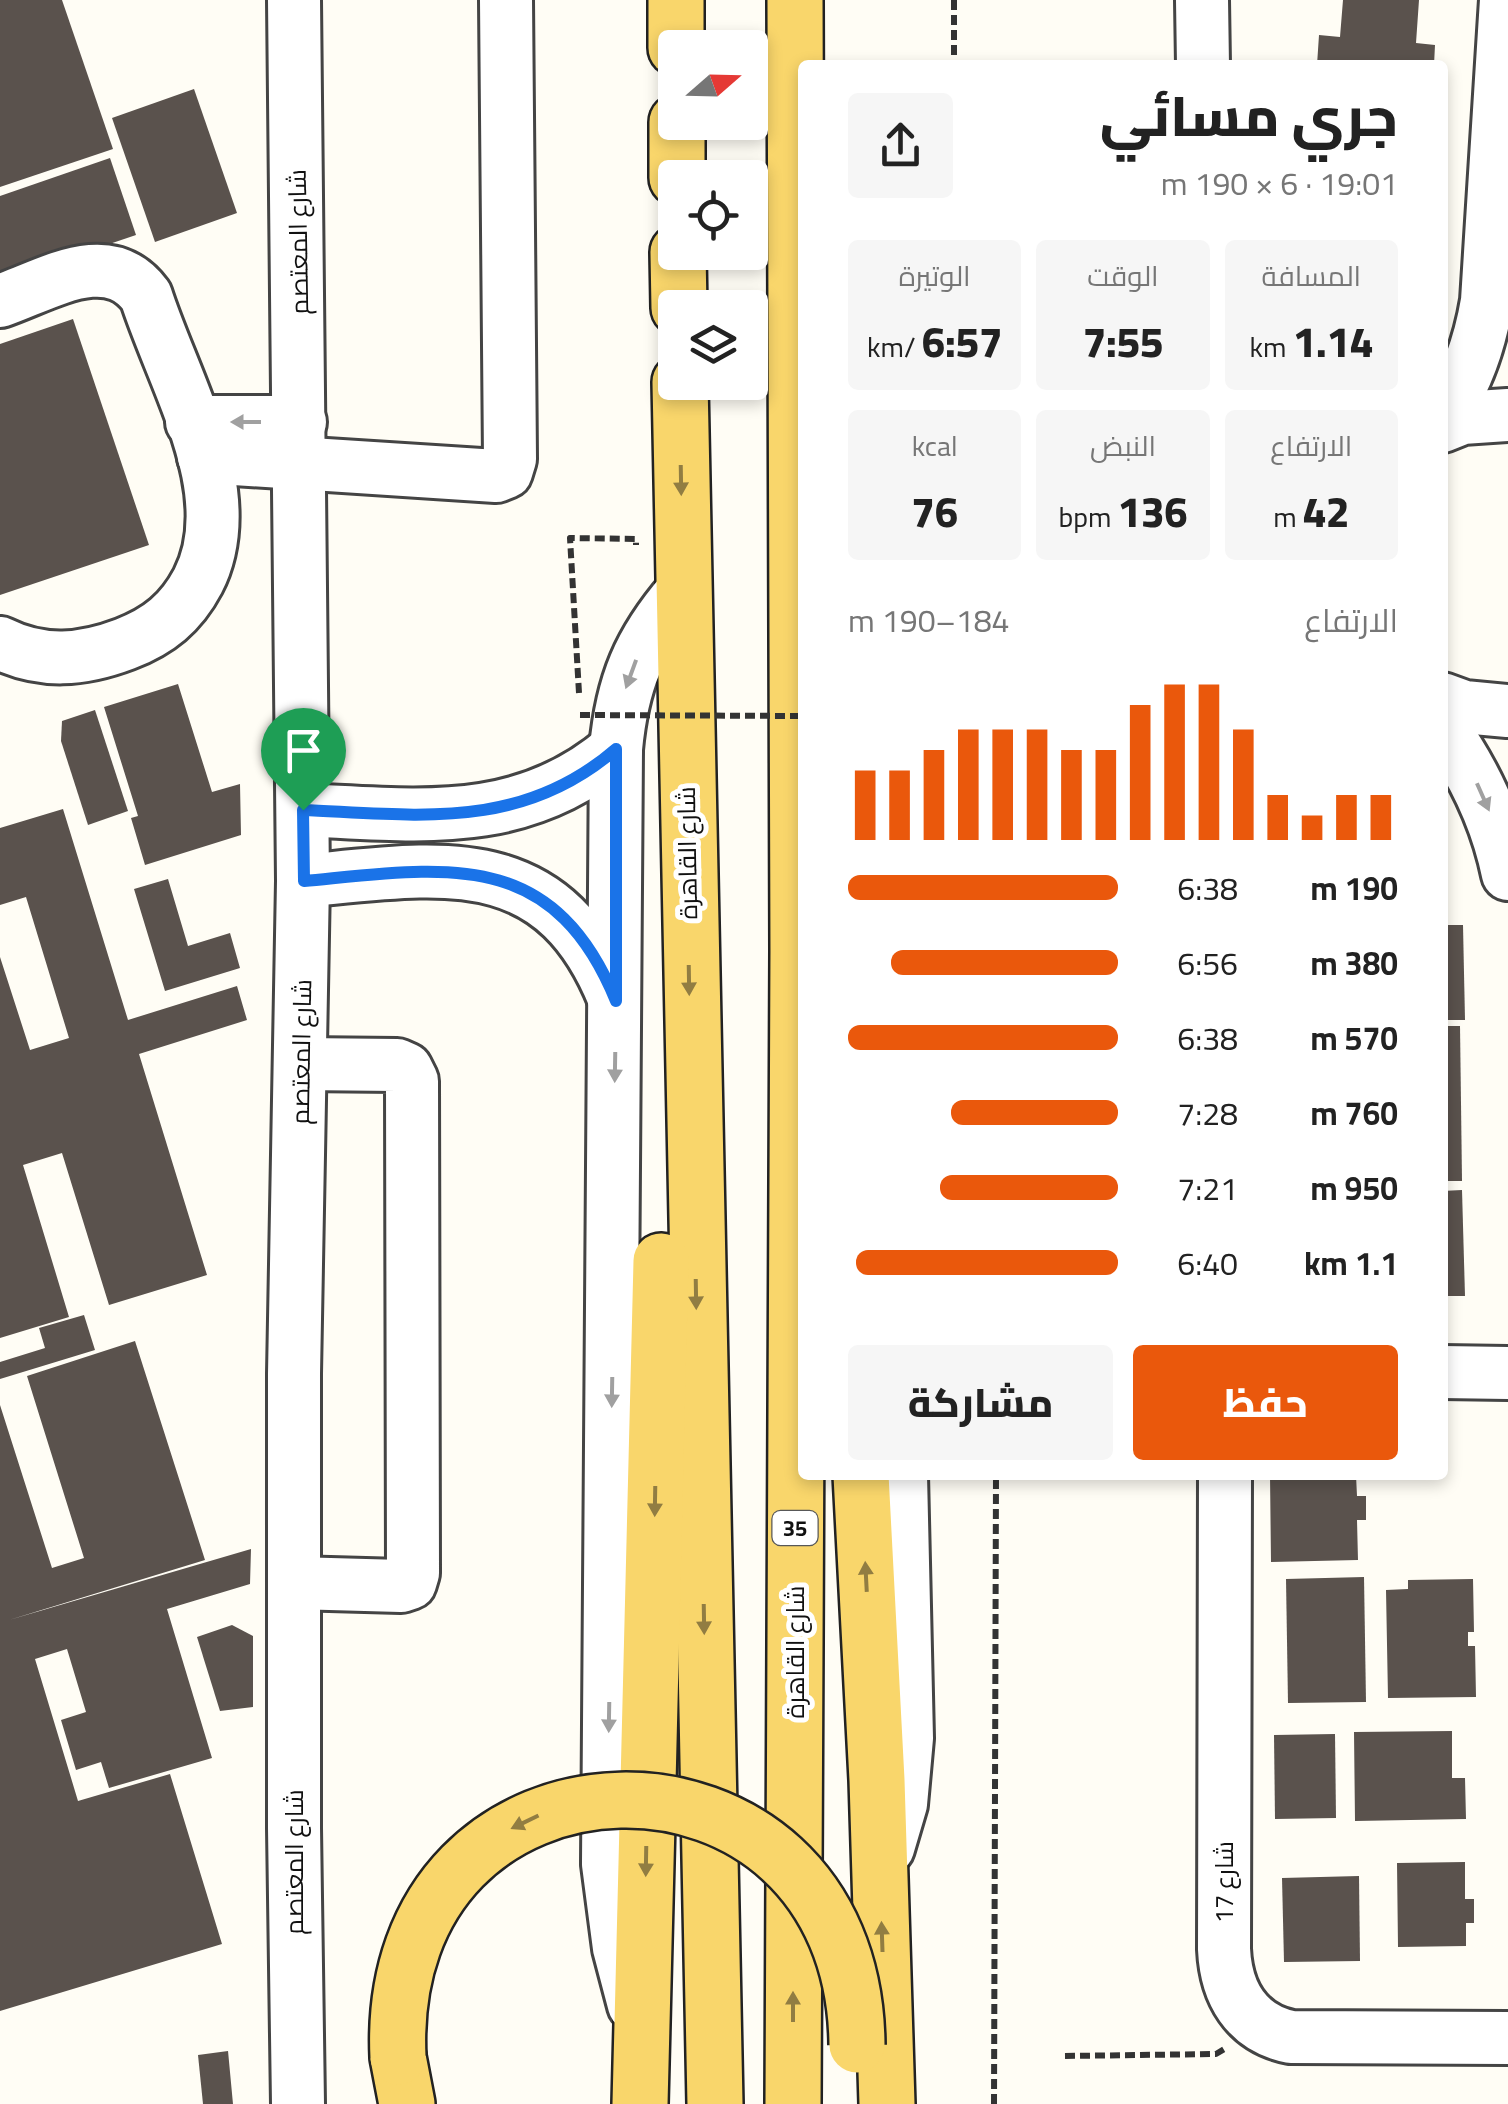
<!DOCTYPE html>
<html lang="ar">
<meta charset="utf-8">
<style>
body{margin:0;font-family:Georgia,Cairo,serif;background:#f6f6f6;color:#222;direction:rtl;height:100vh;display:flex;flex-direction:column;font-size:38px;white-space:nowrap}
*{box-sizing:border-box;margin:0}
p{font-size:32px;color:#767676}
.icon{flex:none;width:55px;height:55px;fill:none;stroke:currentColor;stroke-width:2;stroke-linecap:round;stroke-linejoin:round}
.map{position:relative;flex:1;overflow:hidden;direction:ltr}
.side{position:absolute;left:798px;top:60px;width:650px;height:1420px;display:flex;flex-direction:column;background:#fff;border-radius:10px;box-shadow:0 5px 15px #0003;direction:rtl}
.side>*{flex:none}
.needle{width:65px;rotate:70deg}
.tools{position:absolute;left:658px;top:30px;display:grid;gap:20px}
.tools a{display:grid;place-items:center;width:110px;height:110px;border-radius:10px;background:#fff;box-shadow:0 5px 15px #0003;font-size:50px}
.pin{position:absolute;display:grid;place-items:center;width:85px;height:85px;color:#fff;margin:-102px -42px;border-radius:50% 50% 50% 0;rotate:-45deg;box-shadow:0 0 10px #0007}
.pin .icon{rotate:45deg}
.round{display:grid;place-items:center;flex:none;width:105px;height:105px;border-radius:10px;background:#f6f6f6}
.overview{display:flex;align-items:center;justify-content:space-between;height:170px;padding:0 50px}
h1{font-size:55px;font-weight:800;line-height:75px}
.metrics{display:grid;grid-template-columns:repeat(3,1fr);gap:15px;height:170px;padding:10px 50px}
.metrics div{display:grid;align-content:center;border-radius:10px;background:#f6f6f6;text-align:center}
.metrics b{font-size:42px;font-weight:800}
.metrics small{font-size:28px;font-weight:400}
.metrics p{font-size:28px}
.chart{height:280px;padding:20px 50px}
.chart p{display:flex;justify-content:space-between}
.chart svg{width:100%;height:180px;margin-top:10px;stroke:#ea580c;stroke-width:6}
.button{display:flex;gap:20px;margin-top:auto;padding:20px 50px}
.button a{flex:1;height:115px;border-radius:10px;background:#ea580c;color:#fff;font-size:40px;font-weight:800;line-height:115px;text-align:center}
.button a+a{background:#f6f6f6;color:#222}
ul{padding:0 50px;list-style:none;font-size:32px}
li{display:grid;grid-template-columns:160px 120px 1fr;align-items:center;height:75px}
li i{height:25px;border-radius:12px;background:#ea580c}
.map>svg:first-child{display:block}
</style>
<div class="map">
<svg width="1508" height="2104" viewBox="0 0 1508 2104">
<rect width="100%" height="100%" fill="#fffdf5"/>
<g fill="#5a524d">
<path d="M 0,0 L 62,0 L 113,149 L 0,187 Z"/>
<path d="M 1343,0 L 1419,0 L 1416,43 L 1435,45 L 1434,65 L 1317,65 L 1319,35 L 1340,37 Z"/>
<path d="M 194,89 L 237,213 L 155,242 L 112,118 Z"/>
<path d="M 110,158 L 136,235 L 0,281 L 0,196 Z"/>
<path d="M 73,319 L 149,545 L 0,595 L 0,344 Z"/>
<path d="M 178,684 L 212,792 L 240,784 L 241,835 L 145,865 L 131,818 L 138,816 L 104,707 Z"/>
<path d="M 95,710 L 128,811 L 88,825 L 61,741 L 62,721 Z"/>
<path d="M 63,809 L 128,1020 L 237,986 L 247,1020 L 139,1054 L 207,1275 L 109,1305 L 62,1153 L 23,1165 L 69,1317 L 0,1338 L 0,957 L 30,1050 L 69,1038 L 26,897 L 0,905 L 0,828 Z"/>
<path d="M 168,879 L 188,946 L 230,933 L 240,968 L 165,991 L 134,889 Z"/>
<path d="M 1442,925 L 1463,925 L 1465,1020 L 1442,1020 Z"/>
<path d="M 1442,1026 L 1460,1026 L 1462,1181 L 1442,1181 Z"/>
<path d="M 1462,1190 L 1465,1296 L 1442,1296 L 1442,1191 Z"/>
<path d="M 84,1315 L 95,1350 L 0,1379 L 0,1362 L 45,1348 L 39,1328 Z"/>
<path d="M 135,1341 L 205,1560 L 9,1620 L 251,1549 L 250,1584 L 167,1609 L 212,1758 L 109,1788 L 101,1762 L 76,1770 L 61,1720 L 86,1712 L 67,1649 L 35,1659 L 78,1801 L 170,1774 L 222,1944 L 0,2011 L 0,1405 L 52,1568 L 84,1558 L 27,1376 Z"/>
<path d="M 1270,1475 L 1356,1475 L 1357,1496 L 1366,1496 L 1366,1520 L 1357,1520 L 1358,1560 L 1271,1562 Z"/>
<path d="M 1364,1577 L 1366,1702 L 1288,1703 L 1286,1579 Z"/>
<path d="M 1473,1579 L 1474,1632 L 1468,1632 L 1468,1646 L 1475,1646 L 1476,1697 L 1388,1698 L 1386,1590 L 1408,1589 L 1408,1580 Z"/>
<path d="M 232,1625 L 253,1636 L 253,1707 L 220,1711 L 197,1637 Z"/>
<path d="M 1452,1731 L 1452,1778 L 1465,1778 L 1466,1819 L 1355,1821 L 1354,1732 Z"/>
<path d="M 1335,1734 L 1336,1818 L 1275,1819 L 1274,1735 Z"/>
<path d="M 1465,1862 L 1465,1899 L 1474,1899 L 1474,1923 L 1466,1923 L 1466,1946 L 1398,1947 L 1397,1863 Z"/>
<path d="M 1359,1876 L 1360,1961 L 1284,1962 L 1282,1878 Z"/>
<path d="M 228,2051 L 233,2104 L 203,2104 L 198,2055 Z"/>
</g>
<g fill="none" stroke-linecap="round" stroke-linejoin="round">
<g stroke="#444" stroke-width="58">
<g id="minor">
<path d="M 294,0 L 303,881 L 294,1374 L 294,1828 L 298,2104"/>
<path d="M 1202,0 L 1203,65"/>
<path d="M 0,301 C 49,284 108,245 146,296 C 173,381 243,494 198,581 C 181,613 159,631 125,644 C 83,660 42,664 0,643"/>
<path d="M 1442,417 C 1467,382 1480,343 1487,301 L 1506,0"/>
<path d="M 192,422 L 300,422"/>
<path d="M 1442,426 L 1462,418 L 1508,415"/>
<path d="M 204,457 L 496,476 L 506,472 L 510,459 L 506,0"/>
<path d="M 1442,699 L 1464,707 L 1508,711"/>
<path d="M 1442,727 C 1474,772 1497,820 1508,874"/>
<path d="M 303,810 C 419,815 521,830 616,749"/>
<path d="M 303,881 C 440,868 552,845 614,998"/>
<path d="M 1442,1372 L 1508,1373"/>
<path d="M 1225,1475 L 1224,1949 C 1226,1993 1246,2028 1291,2037 L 1508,2038"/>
<path d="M 294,1583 L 401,1586 L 410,1583 L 413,1573 L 412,1081 L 406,1069 L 397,1065 L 301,1064"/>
<path d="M 888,1848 L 901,1804 L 907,1738 L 901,1475"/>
<path d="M 634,2005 L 619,1948 L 608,1864 L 616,749 C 622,683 639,642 682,592"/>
</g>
</g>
<g stroke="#222" stroke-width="60">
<g id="major">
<path d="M 676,0 L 676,48"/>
<path d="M 677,122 L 677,178"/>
<path d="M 678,252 L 679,308"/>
<path d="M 680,382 L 715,2104"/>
<path d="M 861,1475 L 877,1780 L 887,2104"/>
<path d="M 398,2057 L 407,2104"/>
<path d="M 640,2104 L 661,1261"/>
<path d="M 793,2104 L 798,951 L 795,0"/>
</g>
</g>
<g stroke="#333" stroke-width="6" stroke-dasharray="10 5" stroke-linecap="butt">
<path d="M 954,0 L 954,65"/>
<path d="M 579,693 L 570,538 L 636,539 L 636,545"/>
<path d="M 1065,2056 L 1216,2054 L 1226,2048"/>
<path d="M 994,2104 L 996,1475"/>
</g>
<use href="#minor" stroke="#fff" stroke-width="52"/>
<use href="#major" stroke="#f9d66b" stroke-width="55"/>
<g stroke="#222" stroke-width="60" stroke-linecap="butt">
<path id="major-bridge" d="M 398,2057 C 382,1721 854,1712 857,2045"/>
</g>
<path stroke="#333" stroke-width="6" stroke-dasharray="10 5" stroke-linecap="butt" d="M 580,715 L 802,716"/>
<use href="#major-bridge" stroke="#f9d66b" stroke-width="55"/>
</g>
<defs><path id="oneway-solid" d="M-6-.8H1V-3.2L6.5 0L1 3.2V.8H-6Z" transform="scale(2.5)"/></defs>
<g fill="#a0a0a0">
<use href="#oneway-solid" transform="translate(246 422) rotate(-180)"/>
<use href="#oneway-solid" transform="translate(631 674) rotate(110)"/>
<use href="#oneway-solid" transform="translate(1483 797) rotate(66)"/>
<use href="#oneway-solid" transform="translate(615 1067) rotate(91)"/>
<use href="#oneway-solid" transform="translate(612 1392) rotate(91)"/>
<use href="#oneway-solid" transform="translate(609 1717) rotate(91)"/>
</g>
<g fill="#917d42">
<use href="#oneway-solid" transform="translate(681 480) rotate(89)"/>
<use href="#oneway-solid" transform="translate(689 980) rotate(89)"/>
<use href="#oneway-solid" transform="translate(696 1294) rotate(89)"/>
<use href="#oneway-solid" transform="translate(655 1501) rotate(91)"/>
<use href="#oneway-solid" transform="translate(866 1577) rotate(-93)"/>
<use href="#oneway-solid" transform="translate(704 1619) rotate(89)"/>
<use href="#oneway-solid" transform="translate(525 1822) rotate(154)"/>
<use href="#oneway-solid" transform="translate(646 1861) rotate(91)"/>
<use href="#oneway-solid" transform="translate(882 1937) rotate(-92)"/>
<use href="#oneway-solid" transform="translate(793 2007) rotate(-90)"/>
</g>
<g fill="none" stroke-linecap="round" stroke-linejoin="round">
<g stroke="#fff" stroke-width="20">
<path id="route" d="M 616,749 L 616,1001 C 552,845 443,868 304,881 L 303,810 C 419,815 521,831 616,749 Z"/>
</g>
<use href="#route" stroke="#1a73e8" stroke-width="12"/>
</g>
<g text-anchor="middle" stroke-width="10" stroke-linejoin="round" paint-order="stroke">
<rect fill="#fff" stroke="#585858" stroke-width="2.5" x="772.5" y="1511" width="45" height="34" rx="8"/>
<g font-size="22" font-weight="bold" fill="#111">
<text x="795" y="1536">35</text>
</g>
<g font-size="25" fill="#111" stroke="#fff">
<text transform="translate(298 242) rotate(-91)" y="9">شارع المعتصم</text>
<text transform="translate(687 853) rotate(-91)" y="9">شارع القاهرة</text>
<text transform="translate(301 1052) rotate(-89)" y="9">شارع المعتصم</text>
<text transform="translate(795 1652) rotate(-90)" y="9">شارع القاهرة</text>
<text transform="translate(294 1862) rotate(-90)" y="9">شارع المعتصم</text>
<text transform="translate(1224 1882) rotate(-90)" y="9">شارع 17</text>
</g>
</g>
</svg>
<div class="tools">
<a><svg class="needle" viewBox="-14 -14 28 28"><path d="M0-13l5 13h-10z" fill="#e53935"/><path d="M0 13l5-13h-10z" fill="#767676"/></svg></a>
<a><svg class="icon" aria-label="locate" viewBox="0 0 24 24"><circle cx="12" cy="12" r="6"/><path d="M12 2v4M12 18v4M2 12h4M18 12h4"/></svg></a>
<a><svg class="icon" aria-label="layers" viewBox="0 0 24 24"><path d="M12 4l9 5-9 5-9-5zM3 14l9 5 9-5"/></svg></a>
</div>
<div class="pin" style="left:303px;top:810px;background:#1e9e55"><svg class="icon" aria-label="arrive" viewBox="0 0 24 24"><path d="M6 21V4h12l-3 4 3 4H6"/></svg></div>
<section class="side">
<div class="overview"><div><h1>جري مسائي</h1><p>19:01 · 6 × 190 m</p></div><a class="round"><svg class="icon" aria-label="share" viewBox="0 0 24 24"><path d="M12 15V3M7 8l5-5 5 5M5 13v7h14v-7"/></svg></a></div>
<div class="metrics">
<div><p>المسافة</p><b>1.14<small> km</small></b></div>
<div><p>الوقت</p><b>7:55</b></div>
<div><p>الوتيرة</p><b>6:57<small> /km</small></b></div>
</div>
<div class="metrics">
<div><p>الارتفاع</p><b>42<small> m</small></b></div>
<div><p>النبض</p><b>136<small> bpm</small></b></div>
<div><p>kcal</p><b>76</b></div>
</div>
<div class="chart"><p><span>الارتفاع</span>184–190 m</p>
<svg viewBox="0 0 160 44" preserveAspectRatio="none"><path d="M5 44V27M15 44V27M25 44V22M35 44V17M45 44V17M55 44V17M65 44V22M75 44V22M85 44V11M95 44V6M105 44V6M115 44V17M125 44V33M135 44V38M145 44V33M155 44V33"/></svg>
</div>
<ul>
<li><b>190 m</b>6:38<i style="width:100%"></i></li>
<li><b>380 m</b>6:56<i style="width:84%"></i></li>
<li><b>570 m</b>6:38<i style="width:100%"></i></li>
<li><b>760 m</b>7:28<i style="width:62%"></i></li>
<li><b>950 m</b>7:21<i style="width:66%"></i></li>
<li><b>1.1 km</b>6:40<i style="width:97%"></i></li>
</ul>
<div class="button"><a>حفظ</a><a>مشاركة</a></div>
</section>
</div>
